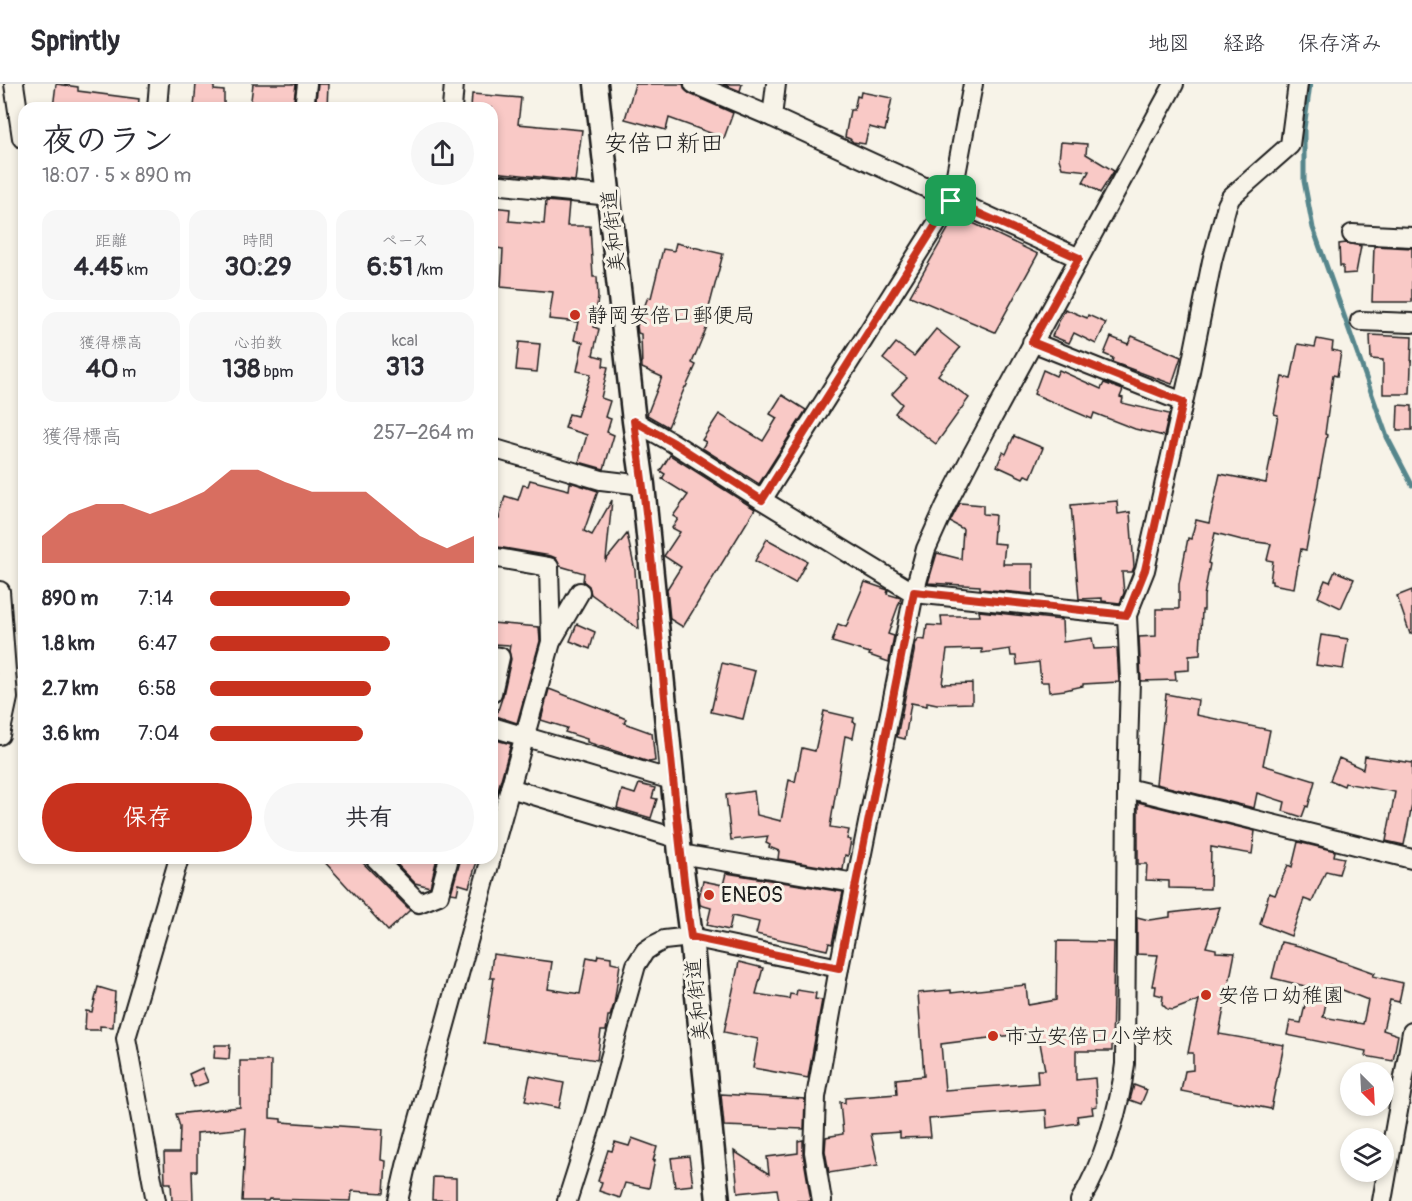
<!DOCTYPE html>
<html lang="ja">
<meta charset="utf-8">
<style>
body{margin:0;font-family:Pangolin,"Klee One",sans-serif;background:#f7f7f7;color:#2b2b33;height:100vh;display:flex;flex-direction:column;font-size:22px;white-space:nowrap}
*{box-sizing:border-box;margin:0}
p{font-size:20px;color:#7c7c81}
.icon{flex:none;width:33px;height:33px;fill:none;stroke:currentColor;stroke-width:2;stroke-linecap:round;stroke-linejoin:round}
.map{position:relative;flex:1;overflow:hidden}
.panel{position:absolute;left:18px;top:18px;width:480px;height:762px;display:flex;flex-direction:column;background:#fff;border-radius:18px;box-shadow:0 3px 9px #0003}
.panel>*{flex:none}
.needle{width:39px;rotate:156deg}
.controls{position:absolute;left:1340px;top:978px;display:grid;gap:12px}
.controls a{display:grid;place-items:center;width:54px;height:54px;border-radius:50%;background:#fff;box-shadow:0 3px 9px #0003;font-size:30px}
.pin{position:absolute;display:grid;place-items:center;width:51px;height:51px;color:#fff;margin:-26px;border-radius:12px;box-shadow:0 3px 9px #0006}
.round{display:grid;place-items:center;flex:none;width:63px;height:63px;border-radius:32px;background:#f7f7f7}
.overview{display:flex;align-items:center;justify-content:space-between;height:102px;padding:0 24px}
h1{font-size:33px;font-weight:800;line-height:45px}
.metrics{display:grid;grid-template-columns:repeat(3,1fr);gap:9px;height:102px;padding:6px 24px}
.metrics div{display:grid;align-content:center;border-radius:15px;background:#f7f7f7;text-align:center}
.metrics b{font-size:26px;font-weight:800}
.metrics small{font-size:16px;font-weight:400}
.metrics p{font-size:16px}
.chart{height:168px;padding:12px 24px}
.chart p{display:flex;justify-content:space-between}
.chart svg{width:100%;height:108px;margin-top:6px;fill:#c8321e;opacity:.7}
.action{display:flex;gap:12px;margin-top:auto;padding:12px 24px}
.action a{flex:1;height:69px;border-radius:36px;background:#c8321e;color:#fff;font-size:24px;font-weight:800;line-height:69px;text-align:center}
.action a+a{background:#f7f7f7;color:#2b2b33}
ul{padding:0 24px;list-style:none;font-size:20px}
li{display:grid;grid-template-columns:96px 72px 1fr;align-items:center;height:45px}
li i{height:15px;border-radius:8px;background:#c8321e}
header{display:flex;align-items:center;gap:36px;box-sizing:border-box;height:84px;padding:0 30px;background:#fff;border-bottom:2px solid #e1e1e2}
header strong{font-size:28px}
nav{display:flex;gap:33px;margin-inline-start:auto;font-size:21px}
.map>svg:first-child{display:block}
</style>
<header>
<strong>Sprintly</strong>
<nav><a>地図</a><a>経路</a><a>保存済み</a></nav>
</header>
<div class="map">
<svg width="1412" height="1117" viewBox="0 0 1412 1117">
<rect width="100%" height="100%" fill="#f7f3e8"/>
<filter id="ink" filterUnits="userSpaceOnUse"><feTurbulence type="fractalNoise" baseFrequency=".0167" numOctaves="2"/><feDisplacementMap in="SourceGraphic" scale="12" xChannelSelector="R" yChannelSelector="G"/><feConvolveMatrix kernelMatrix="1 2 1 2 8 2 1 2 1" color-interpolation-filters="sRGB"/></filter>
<g filter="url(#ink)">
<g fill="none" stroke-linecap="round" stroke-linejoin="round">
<path stroke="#56868c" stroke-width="5" d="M 1310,0 L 1304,45 L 1304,97 L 1313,144 L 1387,353 L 1412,401"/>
</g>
<g fill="#f9c9c6" stroke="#1c1c1c" stroke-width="1.5" fill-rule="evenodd">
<path d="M 56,0 L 78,3 L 78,7 L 139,15 L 138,24 L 53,24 Z"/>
<path d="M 196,0 L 214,0 L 214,6 L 224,7 L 224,24 L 194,24 Z"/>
<path d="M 253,0 L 296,0 L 293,24 L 250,24 Z"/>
<path d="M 318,0 L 328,0 L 327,24 L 315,24 Z"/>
<path d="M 635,0 L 683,0 L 685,6 L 690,10 L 733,29 L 724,54 L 669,34 L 666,46 L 625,35 Z"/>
<path d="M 723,0 L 742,0 L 740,7 Z"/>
<path d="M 861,8 L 892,14 L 885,47 L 869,43 L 865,60 L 853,58 L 850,55 L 845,53 L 850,26 L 854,26 L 857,12 L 860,13 Z"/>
<path d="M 472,10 L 521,14 L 518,40 L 582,46 L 575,97 L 494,88 L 496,66 L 492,66 L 492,24 L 471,24 Z"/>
<path d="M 1061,58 L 1087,60 L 1086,70 L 1114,87 L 1100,109 L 1083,98 L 1089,87 L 1062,84 L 1059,75 Z"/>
<path d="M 546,117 L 569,119 L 567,142 L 590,142 L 593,193 L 597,193 L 598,214 L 594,243 L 599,245 L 593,271 L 604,274 L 603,282 L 608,283 L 601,314 L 610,317 L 605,333 L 611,335 L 607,348 L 614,351 L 604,385 L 579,378 L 587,351 L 565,344 L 569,330 L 577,332 L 591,290 L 577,287 L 583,258 L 574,256 L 578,238 L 549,235 L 553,208 L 501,203 L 503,165 L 492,163 L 492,123 L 510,125 L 509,137 L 544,140 Z"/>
<path d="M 956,131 L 1038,170 L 995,248 L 910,212 Z"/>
<path d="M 676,159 L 723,170 L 705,239 L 708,240 L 692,279 L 696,281 L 686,303 L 685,303 L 668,343 L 647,331 L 662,293 L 642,284 L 641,250 L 638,249 L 637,242 L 648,213 L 651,214 L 663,165 L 674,167 Z"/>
<path d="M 1346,159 L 1361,162 L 1356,189 L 1343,190 L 1343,182 L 1340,182 L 1339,160 Z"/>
<path d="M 1374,162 L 1412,164 L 1412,218 L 1372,218 Z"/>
<path d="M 1065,225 L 1087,234 L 1088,231 L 1106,239 L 1096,260 L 1074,249 L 1069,259 L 1052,252 Z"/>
<path d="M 936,245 L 960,264 L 938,291 L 969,314 L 936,360 L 895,329 L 902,320 L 892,310 L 907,294 L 883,275 L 896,259 L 914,272 Z"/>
<path d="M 1370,251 L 1412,253 L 1410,310 L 1383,310 L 1383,276 L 1371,275 Z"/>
<path d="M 1132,252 L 1181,273 L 1172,300 L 1112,278 L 1113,274 L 1104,270 L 1111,253 L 1128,260 Z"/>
<path d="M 1317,255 L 1333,258 L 1332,266 L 1341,268 L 1337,292 L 1333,291 L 1325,350 L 1327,351 L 1306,466 L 1301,465 L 1294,504 L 1272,500 L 1272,497 L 1270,497 L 1273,477 L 1267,476 L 1271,460 L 1242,456 L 1215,449 L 1208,479 L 1210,480 L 1204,512 L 1204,526 L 1202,526 L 1200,571 L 1189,572 L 1189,586 L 1175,587 L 1176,596 L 1141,597 L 1139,553 L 1156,552 L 1156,525 L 1179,525 L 1179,500 L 1188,454 L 1191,455 L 1196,436 L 1209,439 L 1220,390 L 1266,399 L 1278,331 L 1274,330 L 1282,293 L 1291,295 L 1298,260 L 1315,263 Z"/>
<path d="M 519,258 L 540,260 L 537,288 L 516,286 Z"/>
<path d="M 1043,286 L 1056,292 L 1059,286 L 1101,305 L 1104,299 L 1123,306 L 1120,313 L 1123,314 L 1122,319 L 1169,330 L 1164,352 L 1135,345 L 1094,329 L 1092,335 L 1034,310 Z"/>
<path d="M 782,311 L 806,326 L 759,400 L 702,364 L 706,358 L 702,356 L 719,330 L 763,357 L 777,334 L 770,330 Z"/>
<path d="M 1398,321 L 1412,322 L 1412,346 L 1397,346 Z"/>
<path d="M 1014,352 L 1043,364 L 1031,393 L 1025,391 L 1023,394 L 997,382 L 1003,368 L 1006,370 Z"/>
<path d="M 670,371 L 755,425 L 683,543 L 670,535 L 667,505 L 681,483 L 664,472 L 680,448 L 672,444 L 678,435 L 673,432 L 688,411 L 662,395 L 665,390 L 660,387 Z"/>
<path d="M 530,396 L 569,406 L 570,399 L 573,399 L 598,407 L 584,447 L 592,451 L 612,416 L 606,476 L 627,450 L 635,486 L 639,545 L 591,510 L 589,502 L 583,497 L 584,489 L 560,482 L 556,474 L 551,472 L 492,462 L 492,433 L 499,435 L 505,412 L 518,416 L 523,401 L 528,402 Z"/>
<path d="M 1117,417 L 1118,430 L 1130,428 L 1134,483 L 1132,488 L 1122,488 L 1124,509 L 1120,519 L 1102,517 L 1102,514 L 1079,515 L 1071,421 Z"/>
<path d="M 960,419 L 983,421 L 983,430 L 995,431 L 993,459 L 1005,460 L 1003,480 L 1033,480 L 1033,510 L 980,505 L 980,502 L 928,499 L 937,469 L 961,475 L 963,445 L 950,438 Z"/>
<path d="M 767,455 L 807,477 L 795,499 L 755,477 Z"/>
<path d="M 1335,487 L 1354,495 L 1341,524 L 1318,513 L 1325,496 L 1330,498 Z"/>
<path d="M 865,498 L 888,506 L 887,510 L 901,514 L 888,550 L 894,552 L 889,578 L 869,571 L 870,569 L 832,558 L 838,540 L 846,543 Z"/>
<path d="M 1412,506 L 1412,549 L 1410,550 L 1397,512 Z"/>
<path d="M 979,527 L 1062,536 L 1063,558 L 1092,554 L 1094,565 L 1117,564 L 1119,598 L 1083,600 L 1083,602 L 1065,606 L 1049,608 L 1048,598 L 1041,598 L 1039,578 L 1017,581 L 1016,572 L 1011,572 L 1010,565 L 982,569 L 982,565 L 947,566 L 942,600 L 972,599 L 972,619 L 937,620 L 927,618 L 927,622 L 911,619 L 905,655 L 897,653 L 916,558 L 917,558 L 918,555 L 925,556 L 927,541 L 942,542 L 941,532 L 980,532 Z"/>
<path d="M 492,539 L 539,543 L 540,557 L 517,639 L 496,632 L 503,611 L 511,575 L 509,567 L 510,561 L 492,560 Z"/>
<path d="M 577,540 L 595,548 L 590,565 L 570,557 Z"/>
<path d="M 1321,551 L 1348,555 L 1343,585 L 1316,581 Z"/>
<path d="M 722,579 L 755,587 L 743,635 L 711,628 Z"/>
<path d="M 549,605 L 612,629 L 626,635 L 624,639 L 652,649 L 655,677 L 649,678 L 587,658 L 587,655 L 565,648 L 567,644 L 541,636 Z"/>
<path d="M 1166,610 L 1198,616 L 1196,631 L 1270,646 L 1263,681 L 1315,697 L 1308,723 L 1306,722 L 1302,733 L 1283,727 L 1285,718 L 1257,709 L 1254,724 L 1156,700 Z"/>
<path d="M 824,627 L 854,634 L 853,638 L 856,639 L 853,654 L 845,652 L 830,743 L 849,746 L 847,755 L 851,756 L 848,772 L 845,771 L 843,786 L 778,775 L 779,767 L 769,763 L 770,761 L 766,759 L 768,752 L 731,756 L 726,711 L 754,707 L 757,731 L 781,737 L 789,696 L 795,698 L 802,664 L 815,667 Z"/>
<path d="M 492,655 L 511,660 L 492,727 Z"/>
<path d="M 1365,672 L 1412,679 L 1412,721 L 1404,761 L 1386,757 L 1395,708 L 1345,699 L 1344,702 L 1330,696 L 1339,674 L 1363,685 Z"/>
<path d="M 639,700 L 655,704 L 652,714 L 657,715 L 651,734 L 617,724 L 622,706 L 635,710 Z"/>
<path d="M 1138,718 L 1255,747 L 1252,770 L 1211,763 L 1210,805 L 1169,804 L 1169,797 L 1146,796 L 1147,780 L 1138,780 Z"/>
<path d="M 1298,758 L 1335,767 L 1334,772 L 1344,774 L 1339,790 L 1326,787 L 1312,818 L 1304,815 L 1291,852 L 1260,840 L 1269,809 L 1275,811 L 1288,781 L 1292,783 Z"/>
<path d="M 321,774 L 358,774 L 410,826 L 388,847 Z"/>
<path d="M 391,774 L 437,774 L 430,803 L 415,799 Z"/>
<path d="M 461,774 L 478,774 L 469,803 L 459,800 L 457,810 L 451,809 Z"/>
<path d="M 726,789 L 843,808 L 832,860 L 829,859 L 827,866 L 756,850 L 759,838 L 732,832 L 729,846 L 707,841 L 711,824 L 700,821 L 699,813 L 703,797 L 723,801 Z"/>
<path d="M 1220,823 L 1206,863 L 1216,865 L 1216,868 L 1235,869 L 1219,950 L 1284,961 L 1271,1025 L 1181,1007 L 1185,987 L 1193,986 L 1193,969 L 1188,969 L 1199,916 L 1173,926 L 1167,925 L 1162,920 L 1163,912 L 1155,910 L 1156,902 L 1152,902 L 1158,871 L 1137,870 L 1137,833 L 1149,836 L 1170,833 L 1170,829 Z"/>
<path d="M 1057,857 L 1114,858 L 1112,967 L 1076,967 L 1076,996 L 1095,994 L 1097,1022 L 1092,1023 L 1093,1030 L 1077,1032 L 1078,1039 L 1047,1044 L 1046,1026 L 929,1035 L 931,1053 L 900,1054 L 900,1048 L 871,1050 L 878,1081 L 829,1089 L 825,1067 L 826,1053 L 843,1050 L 840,1018 L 845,1019 L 845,1014 L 897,1010 L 896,995 L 924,992 L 918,909 L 951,906 L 951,909 L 1026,901 L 1028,921 L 1056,916 ZM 1038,948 L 1045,986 L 1037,986 L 1038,999 L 945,1006 L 941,960 Z"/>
<path d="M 1281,858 L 1299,862 L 1375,889 L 1373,892 L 1403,899 L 1399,918 L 1390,916 L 1383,946 L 1398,951 L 1393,977 L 1365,972 L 1366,967 L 1287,951 L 1290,937 L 1301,939 L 1309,903 L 1272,894 ZM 1330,901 L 1368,916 L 1363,940 L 1323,933 Z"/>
<path d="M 493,870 L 552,878 L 548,905 L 580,910 L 587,873 L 597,875 L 598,871 L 611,873 L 611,878 L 620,880 L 614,920 L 610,932 L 608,932 L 606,947 L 601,947 L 597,976 L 484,959 L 494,894 L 490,894 Z"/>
<path d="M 739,878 L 763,884 L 756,910 L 789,915 L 790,910 L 796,911 L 797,906 L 816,909 L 815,915 L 822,916 L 808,994 L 753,984 L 758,955 L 724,948 Z"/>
<path d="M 98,903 L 115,908 L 113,943 L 100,942 L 100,946 L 85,946 L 86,927 L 92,928 Z"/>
<path d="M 215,961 L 230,961 L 229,975 L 214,974 Z"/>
<path d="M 240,977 L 271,977 L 270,1034 L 281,1035 L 281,1038 L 383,1045 L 381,1076 L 386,1077 L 384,1109 L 352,1107 L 351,1117 L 269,1115 L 268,1117 L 242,1117 L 246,1044 L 197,1049 L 197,1087 L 192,1087 L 193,1117 L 172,1117 L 171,1099 L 165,1099 L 164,1069 L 179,1069 L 180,1043 L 176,1030 L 240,1023 Z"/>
<path d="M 202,984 L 208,998 L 194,1003 L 189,990 Z"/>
<path d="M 530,992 L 564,999 L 559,1024 L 525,1017 Z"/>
<path d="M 1134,1001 L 1147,1006 L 1141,1020 L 1130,1016 Z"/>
<path d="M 721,1010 L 805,1015 L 804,1045 L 724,1042 Z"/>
<path d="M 632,1054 L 657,1063 L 653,1077 L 655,1076 L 649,1104 L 625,1099 L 620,1114 L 599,1107 L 602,1098 L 598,1097 L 608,1066 L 612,1067 L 615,1058 L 629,1062 Z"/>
<path d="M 803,1056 L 803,1070 L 811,1117 L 779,1117 L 777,1105 L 738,1109 L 734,1067 L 769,1090 L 767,1073 L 798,1069 L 798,1057 Z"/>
<path d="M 689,1072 L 693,1101 L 675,1103 L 671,1074 Z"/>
<path d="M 433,1093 L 456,1094 L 456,1116 L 432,1116 Z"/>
</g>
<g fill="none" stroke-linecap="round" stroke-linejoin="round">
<g stroke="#1c1c1c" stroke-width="22">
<g id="minor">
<path d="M 14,0 L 22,54 L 24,54"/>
<path d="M 694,0 L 772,33 L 1079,174"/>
<path d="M 157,24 L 159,0"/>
<path d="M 304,24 L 307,0"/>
<path d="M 452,24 L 454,0"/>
<path d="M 772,33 L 776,0"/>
<path d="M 492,100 L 610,112"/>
<path d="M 1352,150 L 1412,153"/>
<path d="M 1360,237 L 1412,239"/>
<path d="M 1032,258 L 1183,318"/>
<path d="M 634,337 L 673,359 L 762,416 L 914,509 L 1127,531"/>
<path d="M 492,364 L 601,396 L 643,401"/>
<path d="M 762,416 L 951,117 L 973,0"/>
<path d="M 492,473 L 549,483 L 551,558"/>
<path d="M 0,507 L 8,614 L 0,651"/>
<path d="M 492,572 L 500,573 L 492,609"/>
<path d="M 492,643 L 672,696"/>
<path d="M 510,704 L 679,755"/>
<path d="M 1127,704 L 1412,775"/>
<path d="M 492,769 L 551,558 L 580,508"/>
<path d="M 680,770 L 855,799"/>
<path d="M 375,774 L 419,819 L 439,811 L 449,774"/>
<path d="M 156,1117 L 126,954 L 179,774"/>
<path d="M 398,1117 L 406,1082 L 491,774"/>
<path d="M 567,1117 L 592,1039 L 636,881 L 645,867 L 654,861 L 664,856 L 691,853 L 839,884"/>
<path d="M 822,1117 L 814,1068 L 816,1013 L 839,884 L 914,509 L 926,465 L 945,423 L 972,371 L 1174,0"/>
<path d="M 1080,1117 C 1103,1080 1120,1023 1125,980 L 1127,704 L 1130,596 L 1127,531 L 1145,486 L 1189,292 L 1212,177 L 1227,121 L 1231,113 L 1290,61 L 1298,0"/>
<path d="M 1382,1117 L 1412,948"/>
</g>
</g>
<g stroke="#1c1c1c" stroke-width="27">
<path id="major" d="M 596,0 L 634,337 L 643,401 L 680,770 L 691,853 L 718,1117"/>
</g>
<use href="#minor" stroke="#f7f3e8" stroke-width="18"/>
<use href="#major" stroke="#f7f3e8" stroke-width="22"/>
</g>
</g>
<g fill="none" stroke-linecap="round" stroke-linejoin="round" filter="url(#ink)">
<g stroke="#fff" stroke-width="12">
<path id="route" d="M 951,117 L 1079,174 L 1032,258 L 1183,318 L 1145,486 L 1127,531 L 914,508 L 839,884 L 691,853 C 668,681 659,508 634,337 L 674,359 L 762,416 Z"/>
</g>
<use href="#route" stroke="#c8321e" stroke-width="8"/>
</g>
<g fill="#c8321e" stroke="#f7f3e8" stroke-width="2">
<circle cx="575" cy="231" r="6"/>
<circle cx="709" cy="811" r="6"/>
<circle cx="1206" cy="911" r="6"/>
<circle cx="993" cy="952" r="6"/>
</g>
<g text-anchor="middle" stroke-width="6" stroke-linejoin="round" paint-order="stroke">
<g font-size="21" fill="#1c1c1c" stroke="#f7f3e8">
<text transform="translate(613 147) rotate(-96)" y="7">美和街道</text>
<text transform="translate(697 916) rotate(-96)" y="7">美和街道</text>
</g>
<g font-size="21" fill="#1c1c1c" stroke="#f7f3e8" text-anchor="start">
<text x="587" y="238">静岡安倍口郵便局</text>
<text x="721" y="818">ENEOS</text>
<text x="1218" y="918">安倍口幼稚園</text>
<text x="1005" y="959">市立安倍口小学校</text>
</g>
<g font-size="24" fill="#1c1c1c" stroke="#f7f3e8">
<text x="664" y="67">安倍口新田</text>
</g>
</g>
</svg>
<div class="controls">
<a><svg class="needle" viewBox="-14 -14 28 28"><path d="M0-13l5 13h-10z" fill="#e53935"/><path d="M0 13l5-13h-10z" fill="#7c7c81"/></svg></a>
<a><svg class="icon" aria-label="layers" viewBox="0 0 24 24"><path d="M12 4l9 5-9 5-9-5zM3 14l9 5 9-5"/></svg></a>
</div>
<div class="pin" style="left:951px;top:117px;background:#1e9e55"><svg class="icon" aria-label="arrive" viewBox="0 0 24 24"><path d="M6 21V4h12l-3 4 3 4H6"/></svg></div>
<section class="panel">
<div class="overview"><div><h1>夜のラン</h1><p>18:07 · 5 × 890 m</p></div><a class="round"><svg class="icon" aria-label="share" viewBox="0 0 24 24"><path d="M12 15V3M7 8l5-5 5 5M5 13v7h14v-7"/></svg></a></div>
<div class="metrics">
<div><p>距離</p><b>4.45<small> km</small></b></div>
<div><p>時間</p><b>30:29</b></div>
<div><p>ペース</p><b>6:51<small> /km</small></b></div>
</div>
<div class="metrics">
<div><p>獲得標高</p><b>40<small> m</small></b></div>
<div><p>心拍数</p><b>138<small> bpm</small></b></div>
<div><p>kcal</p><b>313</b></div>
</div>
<div class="chart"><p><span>獲得標高</span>257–264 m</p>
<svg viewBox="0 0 160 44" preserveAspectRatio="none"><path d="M0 44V33L10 24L20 20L30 20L40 24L50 20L60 15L70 6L80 6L90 11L100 15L110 15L120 15L130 24L140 33L150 38L160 33V44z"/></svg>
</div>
<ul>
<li><b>890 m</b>7:14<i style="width:53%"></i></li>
<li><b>1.8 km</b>6:47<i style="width:68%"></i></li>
<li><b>2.7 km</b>6:58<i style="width:61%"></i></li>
<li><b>3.6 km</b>7:04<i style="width:58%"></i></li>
</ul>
<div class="action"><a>保存</a><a>共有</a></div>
</section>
</div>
